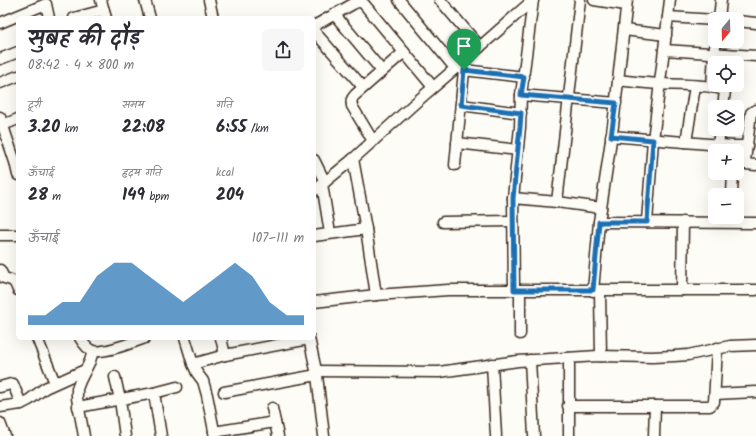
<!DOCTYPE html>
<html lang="hi">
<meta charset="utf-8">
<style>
body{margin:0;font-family:Kalam,"Playpen Sans Deva",sans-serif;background:#f7f7f7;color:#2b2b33;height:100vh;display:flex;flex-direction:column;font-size:15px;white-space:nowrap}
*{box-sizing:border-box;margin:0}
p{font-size:13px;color:#7c7c81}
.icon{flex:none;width:22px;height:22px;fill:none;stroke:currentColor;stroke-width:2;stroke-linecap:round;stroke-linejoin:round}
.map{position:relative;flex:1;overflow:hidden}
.drawer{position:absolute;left:16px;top:16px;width:300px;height:324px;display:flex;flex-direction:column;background:#fff;border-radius:6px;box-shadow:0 4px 16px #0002}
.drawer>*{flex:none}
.needle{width:26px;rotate:199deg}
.controls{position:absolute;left:708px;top:12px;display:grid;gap:8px}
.controls a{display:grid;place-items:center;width:36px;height:36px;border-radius:6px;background:#fff;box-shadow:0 4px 16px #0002;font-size:20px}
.pin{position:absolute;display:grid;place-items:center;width:34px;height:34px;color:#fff;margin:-41px -17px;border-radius:50% 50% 50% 0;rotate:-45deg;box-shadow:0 0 4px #0007}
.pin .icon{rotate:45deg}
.round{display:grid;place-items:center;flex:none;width:42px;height:42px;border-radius:6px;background:#f7f7f7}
.overview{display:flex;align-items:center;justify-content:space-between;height:68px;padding:0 12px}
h1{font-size:22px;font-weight:600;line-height:30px}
.metrics{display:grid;grid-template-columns:repeat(3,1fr);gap:6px;height:68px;padding:4px 12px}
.metrics div{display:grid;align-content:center}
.metrics b{font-size:17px;font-weight:600}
.metrics small{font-size:11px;font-weight:400}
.metrics p{font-size:11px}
.chart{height:112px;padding:8px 12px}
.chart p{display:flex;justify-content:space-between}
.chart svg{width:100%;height:72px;margin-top:4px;fill:#1f6fb2;opacity:.7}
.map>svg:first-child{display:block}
</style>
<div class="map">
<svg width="756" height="436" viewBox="0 0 756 436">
<rect width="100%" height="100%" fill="#fdfcf7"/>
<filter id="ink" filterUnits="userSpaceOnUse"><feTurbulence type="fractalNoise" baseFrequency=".025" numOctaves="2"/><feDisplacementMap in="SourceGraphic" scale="8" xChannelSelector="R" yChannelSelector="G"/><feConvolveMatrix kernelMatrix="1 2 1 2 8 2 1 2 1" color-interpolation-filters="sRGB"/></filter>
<g filter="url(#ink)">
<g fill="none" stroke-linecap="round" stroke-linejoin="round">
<g stroke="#3b2a1e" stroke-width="13">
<g id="minor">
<path d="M 101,0 L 106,18"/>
<path d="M 145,0 L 150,18"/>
<path d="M 209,0 L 213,18"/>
<path d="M 399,0 L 455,68"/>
<path d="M 440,0 L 480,47"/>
<path d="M 594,0 L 626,5"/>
<path d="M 334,14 L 382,71"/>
<path d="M 668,17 L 715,20"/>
<path d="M 74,18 L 104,10"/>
<path d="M 719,19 L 721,0"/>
<path d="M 737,21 L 756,23"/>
<path d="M 0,23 L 46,4 L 49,18"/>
<path d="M 314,26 L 353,4 C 357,2 360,1 364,4 L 433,87"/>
<path d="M 624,30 L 666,35"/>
<path d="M 314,31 L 363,87"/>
<path d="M 664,50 L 756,56"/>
<path d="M 0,59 L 18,52"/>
<path d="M 464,70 L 524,77"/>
<path d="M 618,80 C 632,82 645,83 659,84 C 672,85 716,84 725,91 L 723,107"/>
<path d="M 0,83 L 18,76"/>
<path d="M 712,87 L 714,53 L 716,41"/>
<path d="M 521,95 L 616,103"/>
<path d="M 461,105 L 521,113"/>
<path d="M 756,110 L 754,111 L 751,113 L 745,161 L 746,164 L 756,165"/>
<path d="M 0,117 L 15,162 L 18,175"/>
<path d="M 3,125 L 18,119"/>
<path d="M 611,136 L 733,146 L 747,146"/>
<path d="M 373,141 L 352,106 C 351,101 351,99 355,95 L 404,52"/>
<path d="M 686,142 L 695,86"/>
<path d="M 457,143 L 518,150"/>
<path d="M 718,145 L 720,129"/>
<path d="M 353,159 L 366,229 L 376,295"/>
<path d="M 314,160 L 325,182"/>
<path d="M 455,165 L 465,60"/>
<path d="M 322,184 L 330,233"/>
<path d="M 314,191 L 353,159 L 414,104 L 465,60 L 533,0"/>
<path d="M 732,195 L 733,173"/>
<path d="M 513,198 L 557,202 L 601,208"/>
<path d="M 557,202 L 580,0"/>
<path d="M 443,222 L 513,221"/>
<path d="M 599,222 L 756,223"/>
<path d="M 647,222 L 653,140 L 670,0"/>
<path d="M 0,235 L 18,235"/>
<path d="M 314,236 L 366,229"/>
<path d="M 0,270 L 4,278 C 14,281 14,280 18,290"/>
<path d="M 514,290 L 513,198 L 520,127 L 521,95 L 533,0"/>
<path d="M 520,290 L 520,334"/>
<path d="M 682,290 L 683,222"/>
<path d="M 593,291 L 599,222 L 613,126 L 627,0"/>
<path d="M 600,291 L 601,356"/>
<path d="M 314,302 L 376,295 L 448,290 L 756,290"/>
<path d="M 37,338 L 55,383"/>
<path d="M 80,338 C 83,343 87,349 93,351 C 103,354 134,342 145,338"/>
<path d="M 185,338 L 193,364 L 197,373 L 203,381 L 207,395 L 215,436"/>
<path d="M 221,338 L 225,355"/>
<path d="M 309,338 L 317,375 L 324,436"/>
<path d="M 530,360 L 534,436"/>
<path d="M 193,364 L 225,355 L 309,339"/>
<path d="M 492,364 L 496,436"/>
<path d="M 316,371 L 439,372 L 518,361 L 598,356 L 652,357 L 674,356 L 688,355 L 730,346 L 756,345"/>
<path d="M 115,377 L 120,400 L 125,436"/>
<path d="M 0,387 L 11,384 L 13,384 L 21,404"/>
<path d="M 224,392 L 317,375"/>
<path d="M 154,393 L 161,436"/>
<path d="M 715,394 L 756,392"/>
<path d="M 568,406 L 710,406 L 714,402 L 717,348"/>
<path d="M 0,407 L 21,404 L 29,400 L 45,388 L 85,370"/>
<path d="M 78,407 L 154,393 L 177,387"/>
<path d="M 272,408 L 278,436"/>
<path d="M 0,423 L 5,436"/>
<path d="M 214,432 L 275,422"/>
<path d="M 84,436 L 77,398 L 77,389 L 80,381 L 90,361 L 93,351"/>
<path d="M 569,436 L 569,358"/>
<path d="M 654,436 L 655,406"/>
</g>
</g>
<use href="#minor" stroke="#fdfcf7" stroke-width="10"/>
</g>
</g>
<g fill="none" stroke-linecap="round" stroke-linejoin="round" filter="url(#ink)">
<g stroke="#fff" stroke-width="8">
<path id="route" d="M 464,70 L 524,77 L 521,95 L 616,103 L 611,136 L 653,140 L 647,222 L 599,222 L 593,290 L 514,290 L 513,198 L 520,127 L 521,113 L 461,105 Z"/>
</g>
<use href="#route" stroke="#1f6fb2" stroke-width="5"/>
</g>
</svg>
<div class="controls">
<a><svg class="needle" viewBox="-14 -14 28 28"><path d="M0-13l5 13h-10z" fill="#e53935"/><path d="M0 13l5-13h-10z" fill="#7c7c81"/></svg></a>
<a><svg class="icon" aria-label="locate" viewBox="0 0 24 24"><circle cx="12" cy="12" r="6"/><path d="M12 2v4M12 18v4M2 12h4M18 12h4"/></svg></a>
<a><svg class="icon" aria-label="layers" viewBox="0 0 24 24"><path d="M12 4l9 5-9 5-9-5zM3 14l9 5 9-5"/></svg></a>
<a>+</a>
<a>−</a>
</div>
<div class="pin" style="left:464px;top:70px;background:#1e9e55"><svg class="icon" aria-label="arrive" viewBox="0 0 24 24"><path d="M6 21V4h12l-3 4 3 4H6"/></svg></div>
<section class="drawer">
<div class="overview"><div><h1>सुबह की दौड़</h1><p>08:42 · 4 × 800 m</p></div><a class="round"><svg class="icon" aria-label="share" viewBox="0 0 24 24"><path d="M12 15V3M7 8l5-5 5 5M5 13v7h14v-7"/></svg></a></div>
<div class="metrics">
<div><p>दूरी</p><b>3.20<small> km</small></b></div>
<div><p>समय</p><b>22:08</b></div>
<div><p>गति</p><b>6:55<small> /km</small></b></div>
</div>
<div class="metrics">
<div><p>ऊँचाई</p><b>28<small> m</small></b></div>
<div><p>हृदय गति</p><b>149<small> bpm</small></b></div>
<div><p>kcal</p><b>204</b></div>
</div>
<div class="chart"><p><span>ऊँचाई</span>107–111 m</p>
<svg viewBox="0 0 160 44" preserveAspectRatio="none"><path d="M0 44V38L10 38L20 30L30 30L40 14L50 6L60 6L70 14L80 22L90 30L100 22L110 14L120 6L130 14L140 30L150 38L160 38V44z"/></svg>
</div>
</section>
</div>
